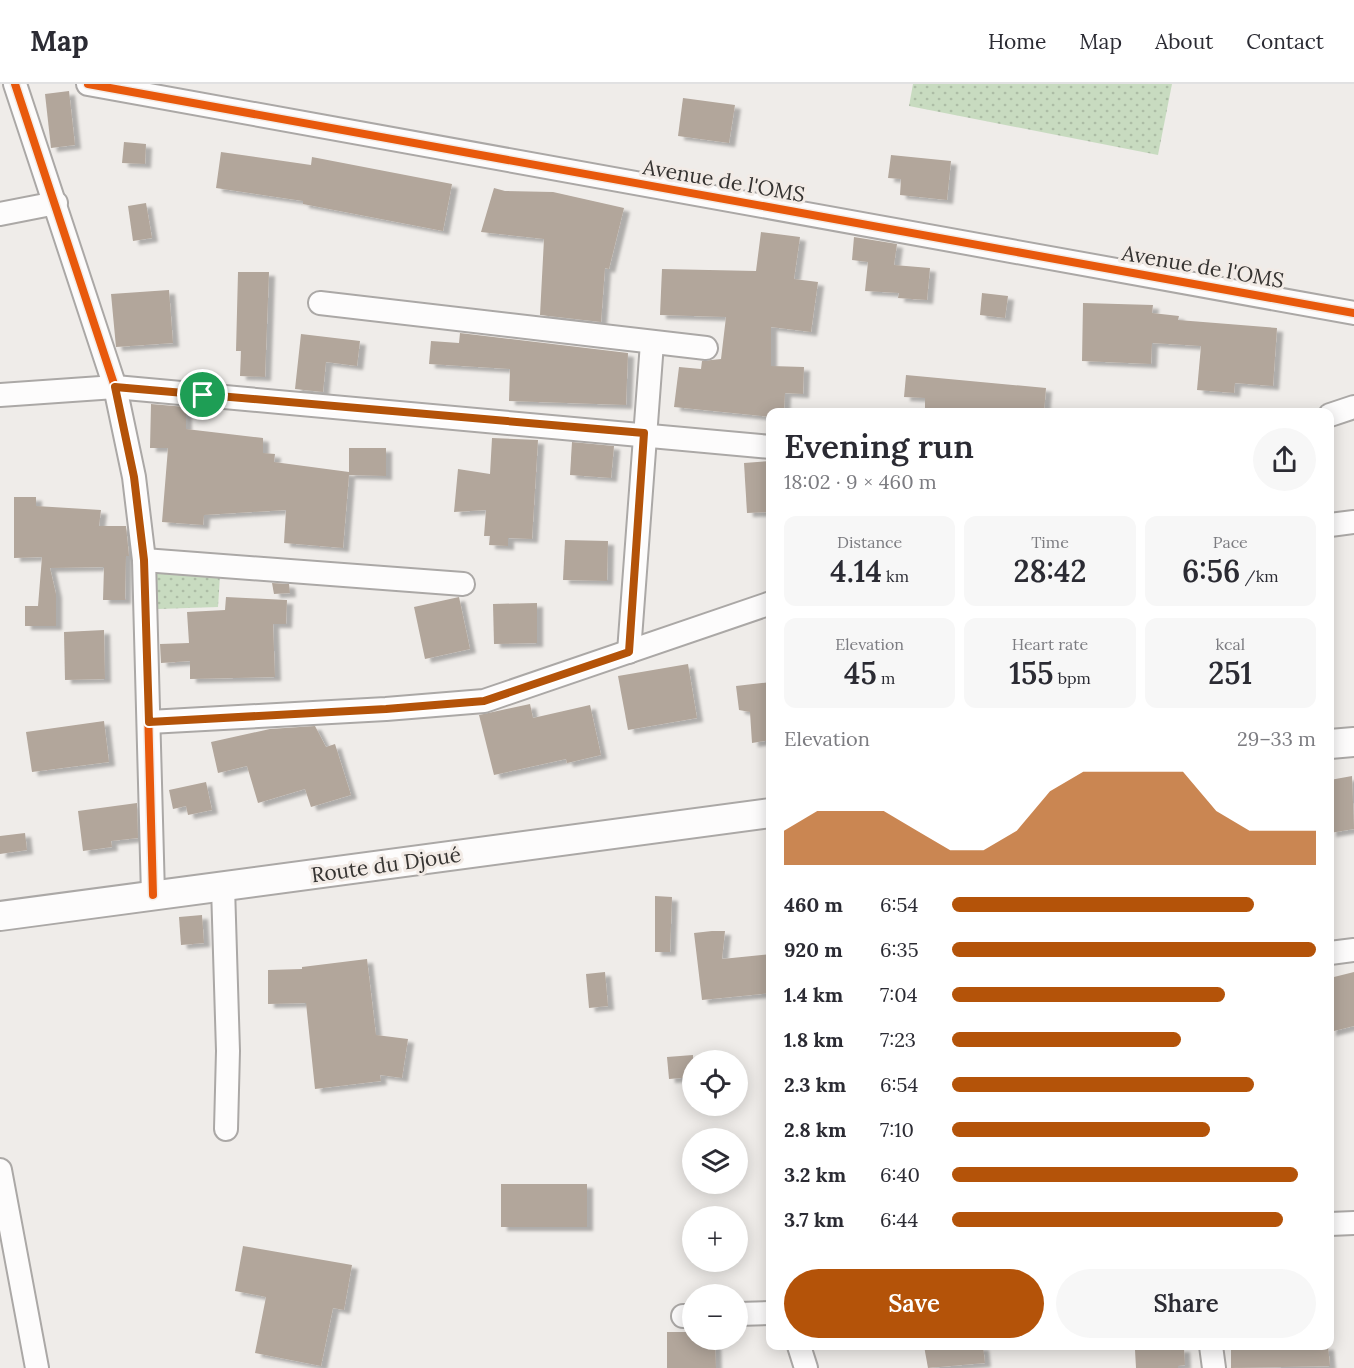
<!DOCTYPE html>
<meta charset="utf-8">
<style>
body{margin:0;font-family:Lora,serif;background:#f7f7f7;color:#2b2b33;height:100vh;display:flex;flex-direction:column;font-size:22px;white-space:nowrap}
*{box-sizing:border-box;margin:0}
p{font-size:20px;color:#7c7c81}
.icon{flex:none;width:33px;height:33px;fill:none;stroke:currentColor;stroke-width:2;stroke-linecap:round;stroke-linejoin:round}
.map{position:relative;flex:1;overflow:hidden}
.side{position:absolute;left:766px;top:324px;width:568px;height:942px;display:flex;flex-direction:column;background:#fff;border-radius:12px;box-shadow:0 3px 15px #0003}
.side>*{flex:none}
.controls{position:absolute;left:682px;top:966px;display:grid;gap:12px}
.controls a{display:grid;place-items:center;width:66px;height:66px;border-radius:50%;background:#fff;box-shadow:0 3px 15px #0003;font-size:30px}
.pin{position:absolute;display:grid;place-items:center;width:51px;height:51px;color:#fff;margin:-26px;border:3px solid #fff;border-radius:50%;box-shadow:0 2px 6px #0007}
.round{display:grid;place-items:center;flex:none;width:63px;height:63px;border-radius:32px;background:#f7f7f7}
.head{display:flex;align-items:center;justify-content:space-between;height:102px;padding:0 18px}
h1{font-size:33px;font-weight:600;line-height:45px}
.figures{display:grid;grid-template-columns:repeat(3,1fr);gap:9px;height:102px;padding:6px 18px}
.figures div{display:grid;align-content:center;border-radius:12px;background:#f7f7f7;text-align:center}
.figures b{font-size:30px;font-weight:600}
.figures small{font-size:16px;font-weight:400}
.figures p{font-size:16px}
.chart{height:168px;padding:12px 18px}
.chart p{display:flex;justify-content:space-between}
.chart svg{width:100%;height:108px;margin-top:6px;fill:#b45309;opacity:.7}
.primary-button{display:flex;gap:12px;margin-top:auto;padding:12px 18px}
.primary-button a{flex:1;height:69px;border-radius:36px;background:#b45309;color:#fff;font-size:24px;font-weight:600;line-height:69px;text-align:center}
.primary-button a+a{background:#f7f7f7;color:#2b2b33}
ul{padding:0 18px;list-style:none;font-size:20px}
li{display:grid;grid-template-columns:96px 72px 1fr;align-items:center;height:45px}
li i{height:15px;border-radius:8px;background:#b45309}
header{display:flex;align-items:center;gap:36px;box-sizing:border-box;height:84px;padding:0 30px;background:#fff;border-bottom:2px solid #e1e1e2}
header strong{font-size:28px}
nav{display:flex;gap:33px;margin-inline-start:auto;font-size:21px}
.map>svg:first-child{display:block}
</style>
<header>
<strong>Map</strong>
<nav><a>Home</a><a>Map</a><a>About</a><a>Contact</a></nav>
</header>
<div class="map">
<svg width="1354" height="1284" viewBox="0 0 1354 1284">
<defs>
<pattern id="grass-dots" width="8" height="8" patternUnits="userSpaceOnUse" patternTransform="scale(1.5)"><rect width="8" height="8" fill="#c8dbc0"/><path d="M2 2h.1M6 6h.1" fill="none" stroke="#acbca5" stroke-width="1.8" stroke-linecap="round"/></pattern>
<filter id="shadow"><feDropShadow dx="6" dy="4" stdDeviation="1.5" flood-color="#0004"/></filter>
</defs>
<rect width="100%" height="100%" fill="#efece9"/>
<g fill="url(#grass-dots)">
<path d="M 913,0 L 1172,0 L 1158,71 L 909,22 Z"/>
<path d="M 155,489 L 220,491 L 218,523 L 158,525 Z"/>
</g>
<g fill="#b2a69b" filter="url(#shadow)">
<path d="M 69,7 L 75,61 L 51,64 L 45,10 Z"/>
<path d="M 683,14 L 735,21 L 729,59 L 678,52 Z"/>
<path d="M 124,58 L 146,60 L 145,80 L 122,79 Z"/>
<path d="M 221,68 L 311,81 L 312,73 L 452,100 L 443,147 L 303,120 L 303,117 L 216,104 Z"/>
<path d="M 891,71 L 951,77 L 947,116 L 900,111 L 901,95 L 888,94 Z"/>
<path d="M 494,104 L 505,107 L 553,108 L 624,124 L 609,185 L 605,184 L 601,238 L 540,231 L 544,155 L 481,148 Z"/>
<path d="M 146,119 L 152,154 L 133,157 L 128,122 Z"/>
<path d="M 761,148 L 800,153 L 794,195 L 818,198 L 811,248 L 771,243 L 771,282 L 804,283 L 803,310 L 785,309 L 784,328 L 771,328 L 771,333 L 674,323 L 679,283 L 701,285 L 702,277 L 721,275 L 726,233 L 660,231 L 662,185 L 756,187 Z"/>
<path d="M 854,153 L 897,160 L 894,181 L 930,184 L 927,216 L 898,214 L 899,209 L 865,207 L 868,178 L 852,176 Z"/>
<path d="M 238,188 L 269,188 L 265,293 L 240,292 L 241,267 L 236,267 Z"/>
<path d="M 169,206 L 173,259 L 116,263 L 111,210 Z"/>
<path d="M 982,209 L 1008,212 L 1005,234 L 980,231 Z"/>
<path d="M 1083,219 L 1153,221 L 1152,229 L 1179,232 L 1178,236 L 1277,244 L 1273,302 L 1235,299 L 1234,309 L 1197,306 L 1201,262 L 1152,259 L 1151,280 L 1082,277 Z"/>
<path d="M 460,249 L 628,269 L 626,321 L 509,317 L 510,285 L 429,280 L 431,257 L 459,259 Z"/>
<path d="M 301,250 L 360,257 L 357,282 L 326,278 L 323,308 L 295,305 Z"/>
<path d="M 906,291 L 1046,304 L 1044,328 L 925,328 L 925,314 L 904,313 Z"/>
<path d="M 151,320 L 186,323 L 186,345 L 263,354 L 263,369 L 275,370 L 274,378 L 349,388 L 349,364 L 386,364 L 386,392 L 349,391 L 343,464 L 284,459 L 286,426 L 204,431 L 203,441 L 162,438 L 168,364 L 150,364 Z"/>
<path d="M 492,354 L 538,356 L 532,455 L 508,454 L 508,462 L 489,461 L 490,452 L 484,452 L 486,426 L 454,428 L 458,385 L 490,390 Z"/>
<path d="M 572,358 L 614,362 L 611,394 L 570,391 Z"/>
<path d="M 770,377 L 771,428 L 747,429 L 744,379 Z"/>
<path d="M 14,413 L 36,413 L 36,422 L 101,426 L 99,442 L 126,442 L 129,472 L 126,472 L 125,516 L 103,516 L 104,483 L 50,484 L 56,510 L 56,542 L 25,542 L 25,522 L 38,522 L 42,473 L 14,474 Z"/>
<path d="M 565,456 L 608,457 L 607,497 L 563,496 Z"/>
<path d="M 272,499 L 289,500 L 290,509 L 274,510 Z"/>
<path d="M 226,513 L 287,516 L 286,540 L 273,540 L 275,593 L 190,595 L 190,577 L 161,579 L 160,560 L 189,559 L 187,528 L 225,526 Z"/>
<path d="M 459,513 L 470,565 L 425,575 L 414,523 Z"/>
<path d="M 537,519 L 537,559 L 494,560 L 493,520 Z"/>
<path d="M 104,546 L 105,595 L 65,596 L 64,548 Z"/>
<path d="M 688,580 L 697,634 L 628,646 L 618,592 Z"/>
<path d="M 771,598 L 771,656 L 752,659 L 750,628 L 739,626 L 736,602 Z"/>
<path d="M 530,620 L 533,634 L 590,621 L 601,671 L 567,679 L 566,675 L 494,691 L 479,631 Z"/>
<path d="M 104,637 L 109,678 L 32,688 L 26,648 Z"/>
<path d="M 315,642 L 326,663 L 335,660 L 351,711 L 311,723 L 305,705 L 258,719 L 247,682 L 218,689 L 211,658 L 270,645 Z"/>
<path d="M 1352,692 L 1354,745 L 1330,749 L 1330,696 Z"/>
<path d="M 206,698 L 212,726 L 188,731 L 186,722 L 173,725 L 169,706 Z"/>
<path d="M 137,719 L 138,754 L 111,757 L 112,763 L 83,767 L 78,727 Z"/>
<path d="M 25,749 L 27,766 L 0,770 L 0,752 Z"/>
<path d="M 655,812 L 672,813 L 670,868 L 655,868 Z"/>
<path d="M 202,831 L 204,859 L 181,861 L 179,833 Z"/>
<path d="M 712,847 L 725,847 L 722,875 L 771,870 L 771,909 L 702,916 L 694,849 Z"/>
<path d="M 367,875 L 376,951 L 408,955 L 402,994 L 380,991 L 381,997 L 315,1005 L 306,919 L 268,920 L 268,886 L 302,885 L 302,883 Z"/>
<path d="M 605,888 L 608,922 L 589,924 L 586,890 Z"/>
<path d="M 1354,888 L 1354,942 L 1330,948 L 1330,894 Z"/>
<path d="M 693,971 L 693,993 L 669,995 L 667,973 Z"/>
<rect x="501" y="1100" width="86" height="43"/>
<path d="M 243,1162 L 352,1181 L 344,1226 L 333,1224 L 321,1282 L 255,1269 L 266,1213 L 235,1207 Z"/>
<path d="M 667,1248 L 693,1248 L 693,1256 L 715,1256 L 716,1284 L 667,1284 Z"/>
<path d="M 924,1262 L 983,1262 L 985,1279 L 928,1284 Z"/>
<path d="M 1241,1262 L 1328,1262 L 1330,1282 L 1231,1284 L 1231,1265 L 1241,1265 Z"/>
<path d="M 1184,1264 L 1185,1281 L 1178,1282 L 1178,1284 L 1136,1284 L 1135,1266 Z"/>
</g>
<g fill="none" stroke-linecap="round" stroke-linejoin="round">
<g stroke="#aba8a6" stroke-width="26">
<g id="minor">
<path d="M 15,0 L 115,303 L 134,393 L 144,476 L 153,811"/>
<path d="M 88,0 L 1354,229"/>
<path d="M 0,130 L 56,119"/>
<path d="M 320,219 L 706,264"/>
<path d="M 0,311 L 115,303 L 771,363"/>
<path d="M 1330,331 L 1354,323"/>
<path d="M 1330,441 L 1354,438"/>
<path d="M 144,476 L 463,500"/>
<path d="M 629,568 L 652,259"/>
<path d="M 149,638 L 386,625 L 484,617 L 771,519"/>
<path d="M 223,803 L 228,967 L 226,1045"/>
<path d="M 1330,869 L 1354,866"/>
<path d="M 0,1086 L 37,1284"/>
<path d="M 1330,1140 L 1354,1139"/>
<path d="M 738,1230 L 771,1229"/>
<path d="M 683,1232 L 693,1232"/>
<path d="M 799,1262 L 806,1284"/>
<path d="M 1211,1262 L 1214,1284"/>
</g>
</g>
<g stroke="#aba8a6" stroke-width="32">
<g id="major">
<path d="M 1330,660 L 1354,658"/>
<path d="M 0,832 L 771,729"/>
</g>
</g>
<use href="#minor" stroke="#fdfcfc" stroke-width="22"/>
<use href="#major" stroke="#fdfcfc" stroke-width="28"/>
<g stroke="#f2ebe6" stroke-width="11">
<g id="cycleway">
<path d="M 15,0 L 115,303 L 134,393 L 144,476 L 153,811"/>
<path d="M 88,0 L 1354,229"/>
</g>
</g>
<use href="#cycleway" stroke="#e8590c" stroke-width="8"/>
</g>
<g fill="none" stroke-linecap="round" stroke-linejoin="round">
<g stroke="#fff" stroke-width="12">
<path id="route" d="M 115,303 L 644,349 L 629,568 L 484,617 L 386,625 L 149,638 L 144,476 L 134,393 Z"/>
</g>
<use href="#route" stroke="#b45309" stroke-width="8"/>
</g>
<g text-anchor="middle" stroke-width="6" stroke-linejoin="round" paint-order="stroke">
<g font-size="21" fill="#353331" stroke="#f2ebe6">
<text transform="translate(724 97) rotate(10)" y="7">Avenue de l'OMS</text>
<text transform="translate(1203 183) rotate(10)" y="7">Avenue de l'OMS</text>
<text transform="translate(386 781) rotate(-8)" y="7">Route du Djoué</text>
</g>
</g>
</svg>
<div class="controls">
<a><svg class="icon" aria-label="locate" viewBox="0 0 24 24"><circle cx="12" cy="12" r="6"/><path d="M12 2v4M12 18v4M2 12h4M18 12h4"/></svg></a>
<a><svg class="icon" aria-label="layers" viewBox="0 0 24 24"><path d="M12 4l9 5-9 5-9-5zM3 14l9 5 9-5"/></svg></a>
<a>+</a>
<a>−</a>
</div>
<div class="pin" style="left:203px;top:311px;background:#1e9e55"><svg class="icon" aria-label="arrive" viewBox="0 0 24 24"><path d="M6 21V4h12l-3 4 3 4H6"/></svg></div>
<section class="side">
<div class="head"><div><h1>Evening run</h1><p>18:02 · 9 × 460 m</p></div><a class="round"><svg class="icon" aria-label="share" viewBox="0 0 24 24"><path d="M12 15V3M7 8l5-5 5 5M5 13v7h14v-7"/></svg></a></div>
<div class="figures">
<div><p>Distance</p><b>4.14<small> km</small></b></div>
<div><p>Time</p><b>28:42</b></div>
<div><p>Pace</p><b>6:56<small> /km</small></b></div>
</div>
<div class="figures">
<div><p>Elevation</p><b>45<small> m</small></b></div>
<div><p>Heart rate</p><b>155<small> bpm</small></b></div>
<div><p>kcal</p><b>251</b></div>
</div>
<div class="chart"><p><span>Elevation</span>29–33 m</p>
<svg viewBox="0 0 160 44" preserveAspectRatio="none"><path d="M0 44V30L10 22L20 22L30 22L40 30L50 38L60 38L70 30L80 14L90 6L100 6L110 6L120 6L130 22L140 30L150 30L160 30V44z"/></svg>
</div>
<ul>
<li><b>460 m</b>6:54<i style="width:83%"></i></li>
<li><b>920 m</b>6:35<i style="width:100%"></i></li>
<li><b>1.4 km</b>7:04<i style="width:75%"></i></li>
<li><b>1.8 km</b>7:23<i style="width:63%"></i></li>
<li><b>2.3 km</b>6:54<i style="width:83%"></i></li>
<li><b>2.8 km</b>7:10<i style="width:71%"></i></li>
<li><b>3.2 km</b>6:40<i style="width:95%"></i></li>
<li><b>3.7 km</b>6:44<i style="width:91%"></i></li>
</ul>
<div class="primary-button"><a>Save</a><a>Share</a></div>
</section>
</div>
